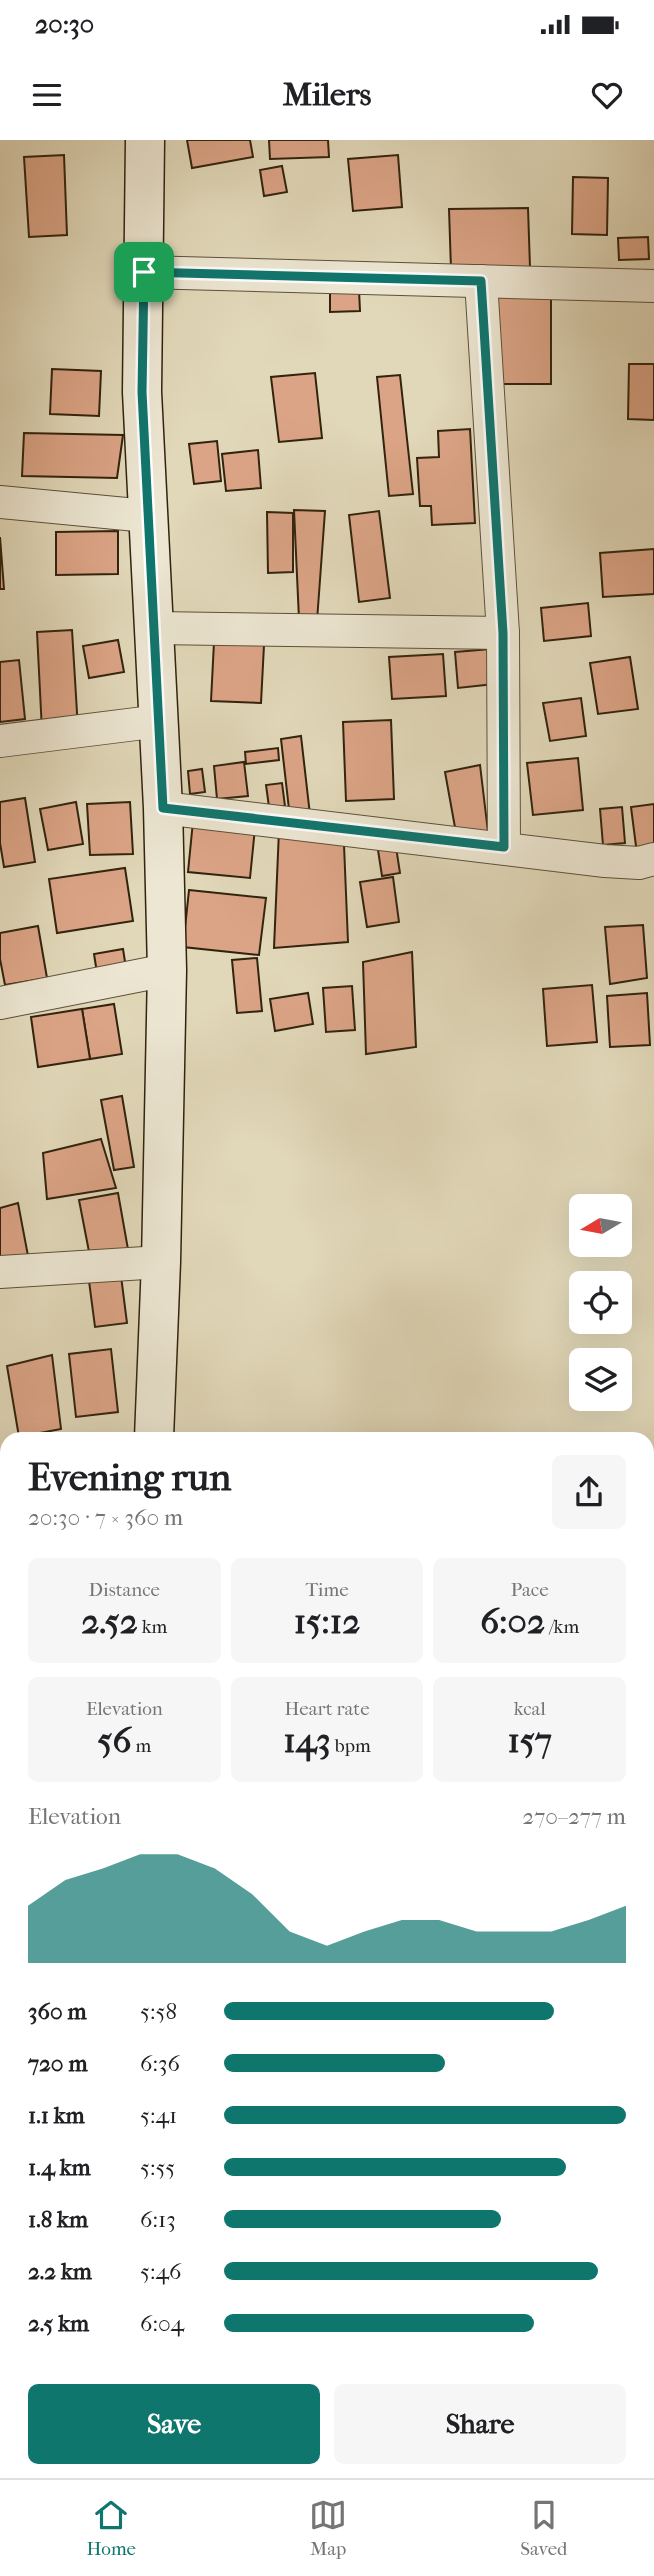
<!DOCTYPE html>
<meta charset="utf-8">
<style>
body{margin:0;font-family:"IM FELL French Canon",serif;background:#f6f6f6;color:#202124;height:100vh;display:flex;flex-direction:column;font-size:26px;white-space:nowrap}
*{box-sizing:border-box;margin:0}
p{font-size:23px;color:#757577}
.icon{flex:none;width:38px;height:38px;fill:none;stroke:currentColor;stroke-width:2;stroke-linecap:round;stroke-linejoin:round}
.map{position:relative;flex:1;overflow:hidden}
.drawer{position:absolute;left:0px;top:1292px;width:654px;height:1046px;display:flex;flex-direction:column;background:#fff;border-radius:21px 21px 0 0;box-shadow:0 7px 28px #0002}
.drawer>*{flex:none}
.needle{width:46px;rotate:260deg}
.tools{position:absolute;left:569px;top:1054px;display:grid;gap:14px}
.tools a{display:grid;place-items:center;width:63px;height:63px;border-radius:10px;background:#fff;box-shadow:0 7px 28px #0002;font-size:35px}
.pin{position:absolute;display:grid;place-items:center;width:60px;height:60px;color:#fff;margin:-30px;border-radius:14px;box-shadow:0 4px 10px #0006}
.round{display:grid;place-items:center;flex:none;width:74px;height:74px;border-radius:10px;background:#f6f6f6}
.overview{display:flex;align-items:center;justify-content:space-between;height:119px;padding:0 28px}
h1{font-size:38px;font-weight:800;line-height:52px}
.metrics{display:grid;grid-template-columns:repeat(3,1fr);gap:10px;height:119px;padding:7px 28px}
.metrics div{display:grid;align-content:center;border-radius:10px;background:#f6f6f6;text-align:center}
.metrics b{font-size:35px;font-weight:800}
.metrics small{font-size:19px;font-weight:400}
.metrics p{font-size:19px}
.chart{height:196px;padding:14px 28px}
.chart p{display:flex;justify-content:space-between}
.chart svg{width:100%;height:126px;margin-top:7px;fill:#0f766e;opacity:.7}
.cta{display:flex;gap:14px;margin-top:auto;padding:14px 28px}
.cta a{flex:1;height:80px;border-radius:10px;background:#0f766e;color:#fff;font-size:28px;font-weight:800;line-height:80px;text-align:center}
.cta a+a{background:#f6f6f6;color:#202124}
ul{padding:0 28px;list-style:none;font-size:23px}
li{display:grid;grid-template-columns:112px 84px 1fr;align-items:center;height:52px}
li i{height:18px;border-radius:9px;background:#0f766e}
.status{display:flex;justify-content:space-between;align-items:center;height:49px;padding:0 35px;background:#fff;direction:ltr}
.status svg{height:19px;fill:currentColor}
header{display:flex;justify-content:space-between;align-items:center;height:91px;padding:0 28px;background:#fff;font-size:32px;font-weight:800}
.tabs{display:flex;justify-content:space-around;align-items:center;height:98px;border-top:2px solid #e0e0e0;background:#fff;font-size:19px;color:#757577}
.tabs a{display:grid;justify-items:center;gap:4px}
.tabs .selected{color:#0f766e}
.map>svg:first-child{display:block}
</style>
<div class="status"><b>20:30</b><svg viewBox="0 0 49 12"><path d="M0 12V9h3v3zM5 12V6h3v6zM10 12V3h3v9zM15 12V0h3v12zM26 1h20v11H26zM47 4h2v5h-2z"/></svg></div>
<header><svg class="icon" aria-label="menu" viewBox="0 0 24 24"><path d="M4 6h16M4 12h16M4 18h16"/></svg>Milers<svg class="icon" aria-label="heart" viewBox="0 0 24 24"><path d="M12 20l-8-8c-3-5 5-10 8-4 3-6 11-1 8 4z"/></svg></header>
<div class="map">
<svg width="654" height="2338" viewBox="0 0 654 2338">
<rect width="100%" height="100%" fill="#e1d8b9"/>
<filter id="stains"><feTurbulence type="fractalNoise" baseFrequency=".00286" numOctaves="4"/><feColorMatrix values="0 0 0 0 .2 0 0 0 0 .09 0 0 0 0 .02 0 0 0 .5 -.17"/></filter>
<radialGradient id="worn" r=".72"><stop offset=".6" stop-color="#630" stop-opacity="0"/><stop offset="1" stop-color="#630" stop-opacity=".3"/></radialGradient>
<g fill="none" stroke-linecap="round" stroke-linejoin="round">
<g stroke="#94b9b3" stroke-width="35">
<path d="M 0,2087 L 7,2091"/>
<path d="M 472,2331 L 486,2338"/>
</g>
</g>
<g fill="#dba486" stroke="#32230e" stroke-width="2">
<path d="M 187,0 L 250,0 L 253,17 L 192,28 Z"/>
<path d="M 269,0 L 328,0 L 329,17 L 270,19 Z"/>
<path d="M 64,15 L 67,95 L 29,97 L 24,17 Z"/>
<path d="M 398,15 L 402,67 L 353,71 L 348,19 Z"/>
<path d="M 282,26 L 287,52 L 264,56 L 260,30 Z"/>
<path d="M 573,37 L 608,38 L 607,95 L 572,94 Z"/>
<path d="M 528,68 L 530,127 L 451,129 L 449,69 Z"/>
<path d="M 648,97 L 649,119 L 619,120 L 618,98 Z"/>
<path d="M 359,150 L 360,171 L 330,172 L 330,151 Z"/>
<path d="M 493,152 L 551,152 L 551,244 L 492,244 Z"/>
<path d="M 629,224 L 654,224 L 654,280 L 628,279 Z"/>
<path d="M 52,229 L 101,231 L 99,276 L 50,274 Z"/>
<path d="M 315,233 L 322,298 L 279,302 L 271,237 Z"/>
<path d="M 400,235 L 413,354 L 389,356 L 377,237 Z"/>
<path d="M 470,289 L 475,383 L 432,385 L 431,366 L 420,366 L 417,318 L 439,317 L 438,291 Z"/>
<path d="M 24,293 L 123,295 L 117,338 L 22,336 Z"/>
<path d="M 217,301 L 221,341 L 194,344 L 189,304 Z"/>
<path d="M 258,310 L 261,348 L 226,351 L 222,314 Z"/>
<path d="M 294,370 L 325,371 L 317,481 L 299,479 Z"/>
<path d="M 379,371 L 390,458 L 359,462 L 349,375 Z"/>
<path d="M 267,372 L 293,373 L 293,432 L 268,433 Z"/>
<path d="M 118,391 L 118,434 L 56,435 L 56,392 Z"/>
<path d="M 0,397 L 4,449 L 0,449 Z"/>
<path d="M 654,409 L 654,454 L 603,457 L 600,413 Z"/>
<path d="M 588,463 L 591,496 L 544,501 L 541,468 Z"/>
<path d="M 72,490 L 78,589 L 42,591 L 37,492 Z"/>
<path d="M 118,500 L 124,532 L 89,538 L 83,506 Z"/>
<path d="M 214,502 L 264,505 L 261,563 L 211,561 Z"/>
<path d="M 491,509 L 494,544 L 458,548 L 455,512 Z"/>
<path d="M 443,514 L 446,556 L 392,559 L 389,517 Z"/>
<path d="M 630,517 L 638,569 L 598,574 L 590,523 Z"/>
<path d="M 19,520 L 25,579 L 0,582 L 0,522 Z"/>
<path d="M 581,558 L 586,596 L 550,601 L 543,563 Z"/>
<path d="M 391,580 L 394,659 L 346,661 L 343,582 Z"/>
<path d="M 301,596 L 310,675 L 290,678 L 281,599 Z"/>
<path d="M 278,608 L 279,620 L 246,624 L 245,612 Z"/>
<path d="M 578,618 L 583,670 L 533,675 L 527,623 Z"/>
<path d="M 244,622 L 248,656 L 217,659 L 214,626 Z"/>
<path d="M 480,625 L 488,692 L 456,693 L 445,632 Z"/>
<path d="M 202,629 L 205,652 L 190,654 L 188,631 Z"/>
<path d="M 282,643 L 285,666 L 269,667 L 266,645 Z"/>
<path d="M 25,658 L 35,722 L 4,727 L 0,703 L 0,662 Z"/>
<path d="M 76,662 L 83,704 L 48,710 L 40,669 Z"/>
<path d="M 130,662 L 133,714 L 90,715 L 87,664 Z"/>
<path d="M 654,664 L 654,711 L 637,714 L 631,667 Z"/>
<path d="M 622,667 L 625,703 L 603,705 L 600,669 Z"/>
<path d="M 193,681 L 255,688 L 250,738 L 188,732 Z"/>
<path d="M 279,690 L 344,705 L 348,802 L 274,808 Z"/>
<path d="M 396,707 L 400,733 L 382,736 L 378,710 Z"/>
<path d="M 125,728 L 133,781 L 57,793 L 49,739 Z"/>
<path d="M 393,737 L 399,782 L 367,787 L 360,742 Z"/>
<path d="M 189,750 L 266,758 L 259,815 L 183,807 Z"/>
<path d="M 643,785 L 647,838 L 610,844 L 605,787 Z"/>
<path d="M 38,786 L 47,838 L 5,845 L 0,819 L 0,793 Z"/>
<path d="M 123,809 L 126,828 L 97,833 L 94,814 Z"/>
<path d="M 412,812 L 416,907 L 366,914 L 363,822 Z"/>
<path d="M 257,818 L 262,871 L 237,873 L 232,820 Z"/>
<path d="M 592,845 L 597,902 L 547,906 L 543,849 Z"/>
<path d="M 352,846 L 355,890 L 326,892 L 323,848 Z"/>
<path d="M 308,853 L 313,884 L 275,891 L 270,859 Z"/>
<path d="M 647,853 L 650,905 L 610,907 L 607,856 Z"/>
<path d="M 114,864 L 122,914 L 90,919 L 82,869 Z"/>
<path d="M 82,869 L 90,919 L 38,927 L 31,877 Z"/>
<path d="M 122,956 L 134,1027 L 114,1030 L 101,960 Z"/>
<path d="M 101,999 L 116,1048 L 47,1059 L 43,1013 Z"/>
<path d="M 118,1053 L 129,1115 L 91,1122 L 79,1060 Z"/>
<path d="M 18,1063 L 29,1121 L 0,1124 L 0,1068 Z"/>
<path d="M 121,1136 L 127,1183 L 95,1187 L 89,1141 Z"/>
<path d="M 111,1209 L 118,1272 L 76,1277 L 69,1214 Z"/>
<path d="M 52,1215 L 61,1289 L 19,1297 L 7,1226 Z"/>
<path d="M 3,1945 L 7,1947 L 7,1988 L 0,1985 L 0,1951 Z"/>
<path d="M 105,2331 L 143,2331 L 141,2338 L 102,2338 Z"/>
<path d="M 285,2331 L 291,2331 L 306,2338 L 282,2338 Z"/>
</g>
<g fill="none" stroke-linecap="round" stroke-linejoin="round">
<g stroke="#5e5039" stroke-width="34">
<g id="street">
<path d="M 143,132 L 654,146"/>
<path d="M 481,141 L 503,493 L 504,707"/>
<path d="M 0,362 L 147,376"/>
<path d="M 155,488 L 503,493"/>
<path d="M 0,601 L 160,581"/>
<path d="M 163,668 L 605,721 L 639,723 L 654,719"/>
<path d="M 0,863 L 167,830"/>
<path d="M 0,1132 L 161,1122"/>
<path d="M 0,1474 L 7,1479"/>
</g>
</g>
<g stroke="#32230e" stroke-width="41">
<g id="secondary">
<path d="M 145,0 L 142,252 L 163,668 L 167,830 L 161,1122 L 154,1298"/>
<path d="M 648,1757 L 654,1760"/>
<path d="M 0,2282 L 7,2269"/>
</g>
</g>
<path stroke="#32230e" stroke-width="4.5" stroke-dasharray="2 3.5" stroke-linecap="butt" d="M 0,2022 L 7,2026"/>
<use href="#street" stroke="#ece6d2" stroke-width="32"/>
<use href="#secondary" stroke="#ece6d2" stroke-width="38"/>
</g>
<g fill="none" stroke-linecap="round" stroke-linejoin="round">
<g stroke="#fff" stroke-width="14">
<path id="route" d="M 144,132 L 481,141 L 503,493 L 504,707 L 163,668 L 142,252 Z"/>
</g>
<use href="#route" stroke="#0f766e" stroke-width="9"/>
</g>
<rect width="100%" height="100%" filter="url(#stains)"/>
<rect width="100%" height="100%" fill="url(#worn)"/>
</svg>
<div class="tools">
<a><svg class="needle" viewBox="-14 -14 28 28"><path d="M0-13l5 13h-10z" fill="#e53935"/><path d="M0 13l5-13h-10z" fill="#757577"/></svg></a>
<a><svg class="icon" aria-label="locate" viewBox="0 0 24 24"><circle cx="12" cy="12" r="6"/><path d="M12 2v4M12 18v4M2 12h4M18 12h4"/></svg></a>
<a><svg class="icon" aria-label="layers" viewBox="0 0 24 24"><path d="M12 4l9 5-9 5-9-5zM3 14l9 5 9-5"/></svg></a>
</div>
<div class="pin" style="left:144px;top:132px;background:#1e9e55"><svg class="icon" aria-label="arrive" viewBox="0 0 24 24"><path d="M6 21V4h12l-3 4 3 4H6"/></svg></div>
<section class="drawer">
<div class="overview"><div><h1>Evening run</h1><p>20:30 · 7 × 360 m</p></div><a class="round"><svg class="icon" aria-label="share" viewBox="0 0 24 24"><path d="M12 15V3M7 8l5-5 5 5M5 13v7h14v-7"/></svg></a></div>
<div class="metrics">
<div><p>Distance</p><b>2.52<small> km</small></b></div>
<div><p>Time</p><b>15:12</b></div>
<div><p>Pace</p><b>6:02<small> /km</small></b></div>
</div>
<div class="metrics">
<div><p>Elevation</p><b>56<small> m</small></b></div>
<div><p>Heart rate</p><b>143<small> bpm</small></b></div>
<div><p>kcal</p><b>157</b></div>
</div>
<div class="chart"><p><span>Elevation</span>270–277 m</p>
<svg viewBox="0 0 160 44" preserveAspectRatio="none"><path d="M0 44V24L10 15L20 11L30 6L40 6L50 11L60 20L70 33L80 38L90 33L100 29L110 29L120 33L130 33L140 33L150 29L160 24V44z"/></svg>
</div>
<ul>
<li><b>360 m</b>5:58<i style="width:82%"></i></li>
<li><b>720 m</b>6:36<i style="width:55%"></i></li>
<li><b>1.1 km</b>5:41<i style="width:100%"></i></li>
<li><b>1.4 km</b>5:55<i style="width:85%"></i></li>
<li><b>1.8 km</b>6:13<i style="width:69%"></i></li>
<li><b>2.2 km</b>5:46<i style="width:93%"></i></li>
<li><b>2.5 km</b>6:04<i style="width:77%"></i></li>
</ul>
<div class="cta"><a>Save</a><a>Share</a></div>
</section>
</div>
<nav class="tabs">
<a class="selected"><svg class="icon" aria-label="home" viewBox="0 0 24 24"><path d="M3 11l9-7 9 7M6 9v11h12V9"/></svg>Home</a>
<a><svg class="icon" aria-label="map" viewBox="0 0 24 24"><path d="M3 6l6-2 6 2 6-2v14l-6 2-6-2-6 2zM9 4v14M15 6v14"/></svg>Map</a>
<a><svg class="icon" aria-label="saved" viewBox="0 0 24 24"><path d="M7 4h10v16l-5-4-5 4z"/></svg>Saved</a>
</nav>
